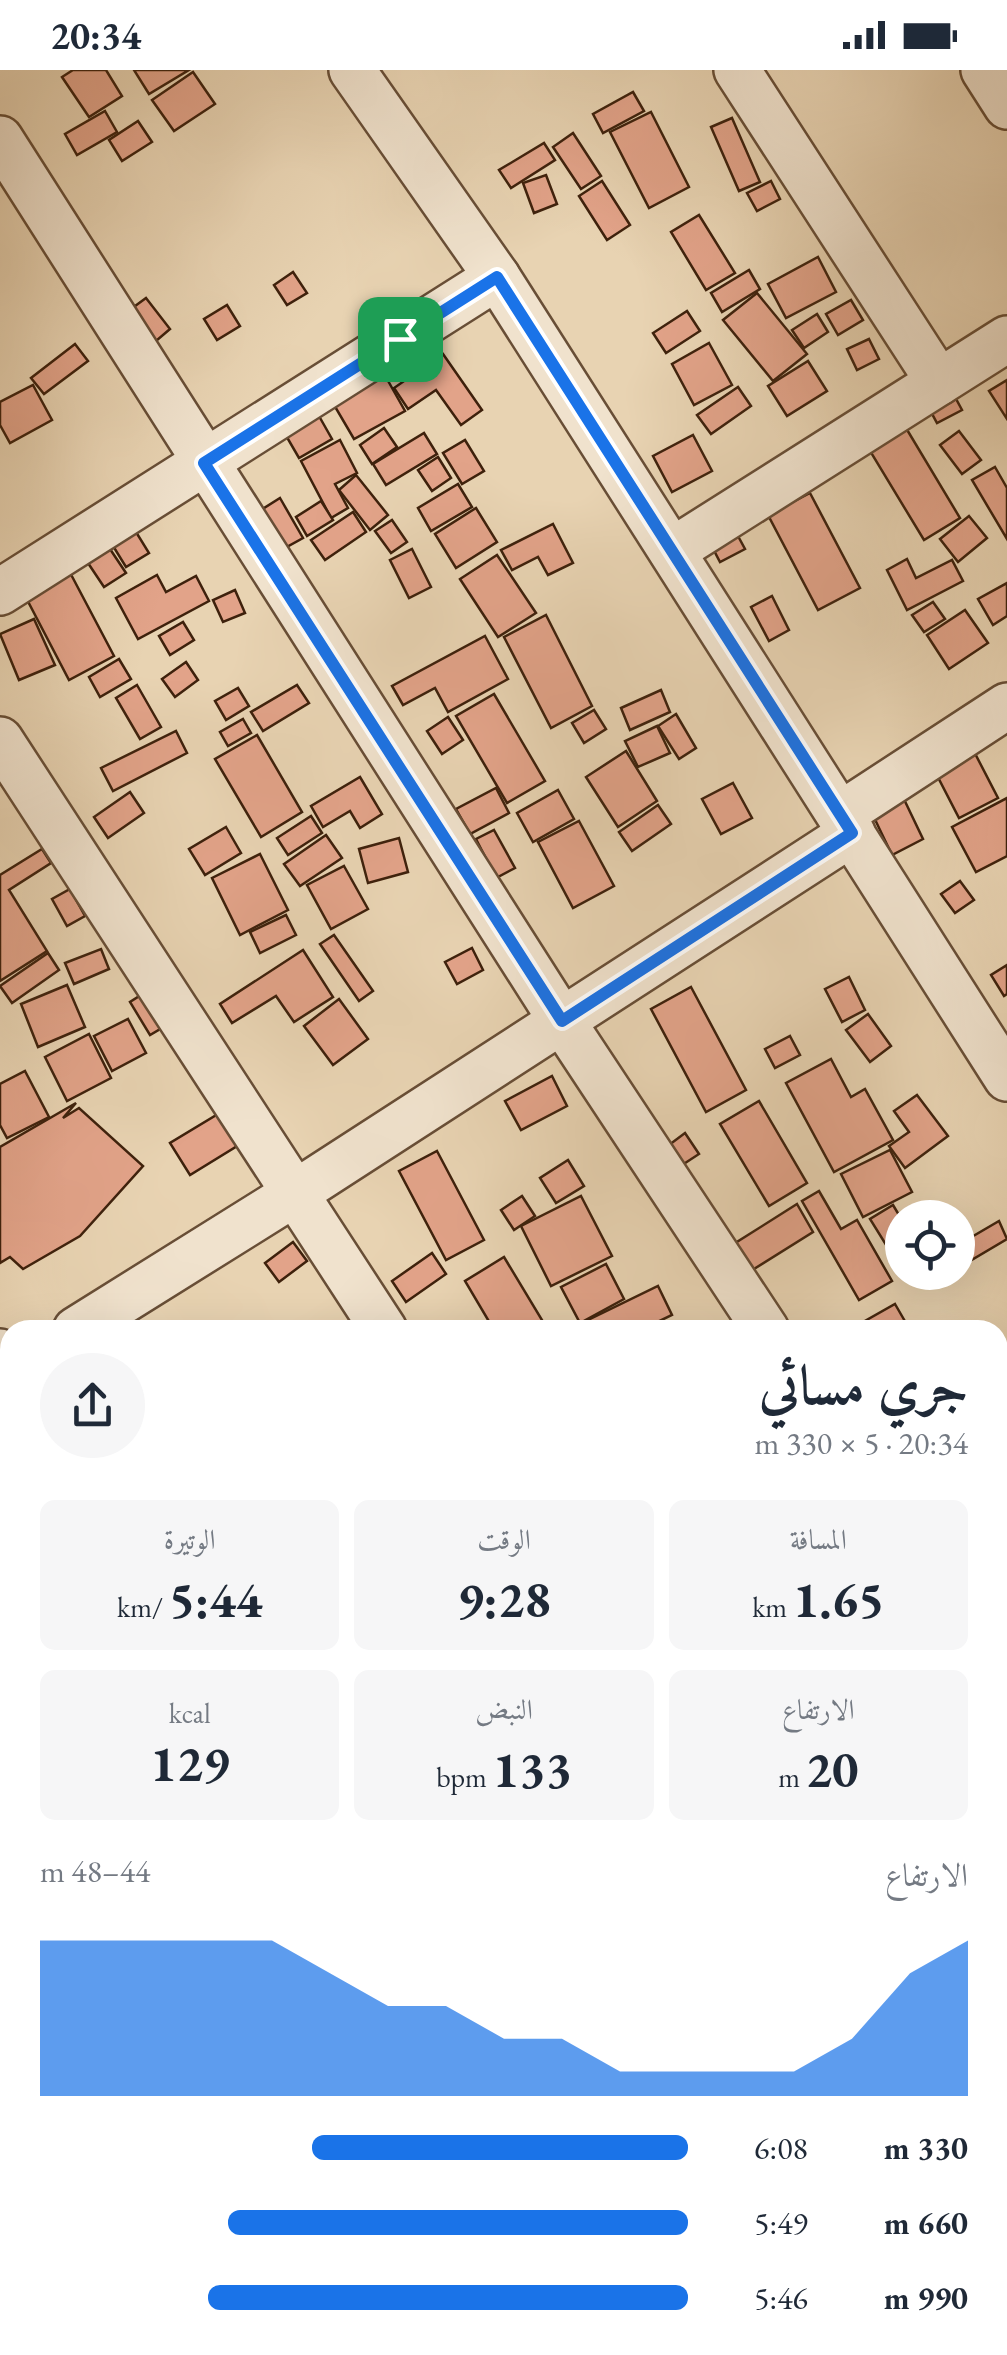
<!DOCTYPE html>
<html lang="ar">
<meta charset="utf-8">
<style>
body{margin:0;font-family:"EB Garamond",Amiri,serif;background:#f6f6f7;color:#1f2937;direction:rtl;height:100vh;display:flex;flex-direction:column;font-size:38px;white-space:nowrap}
*{box-sizing:border-box;margin:0}
p{font-size:32px;color:#747a83}
.icon{flex:none;width:55px;height:55px;fill:none;stroke:currentColor;stroke-width:2;stroke-linecap:round;stroke-linejoin:round}
.map{position:relative;flex:1;overflow:hidden;direction:ltr}
.panel{position:absolute;left:0px;top:1250px;width:1008px;height:1035px;display:flex;flex-direction:column;background:#fff;border-radius:30px 30px 0 0;box-shadow:0 10px 40px #0002;direction:rtl}
.panel>*{flex:none}
.controls{position:absolute;left:885px;top:1130px;display:grid;gap:20px}
.controls a{display:grid;place-items:center;width:90px;height:90px;border-radius:50%;background:#fff;box-shadow:0 10px 40px #0002;font-size:50px}
.pin{position:absolute;display:grid;place-items:center;width:85px;height:85px;color:#fff;margin:-42px;border-radius:20px;box-shadow:0 5px 15px #0006}
.round{display:grid;place-items:center;flex:none;width:105px;height:105px;border-radius:52px;background:#f6f6f7}
.head{display:flex;align-items:center;justify-content:space-between;height:170px;padding:0 40px}
h1{font-size:55px;font-weight:700;line-height:75px}
.stats{display:grid;grid-template-columns:repeat(3,1fr);gap:15px;height:170px;padding:10px 40px}
.stats div{display:grid;align-content:center;border-radius:15px;background:#f6f6f7;text-align:center}
.stats b{font-size:50px;font-weight:700}
.stats small{font-size:28px;font-weight:400}
.stats p{font-size:28px}
.chart{height:280px;padding:20px 40px}
.chart p{display:flex;justify-content:space-between}
.chart svg{width:100%;height:180px;margin-top:10px;fill:#1a73e8;opacity:.7}
ul{padding:0 40px;list-style:none;font-size:32px}
li{display:grid;grid-template-columns:160px 120px 1fr;align-items:center;height:75px}
li i{height:25px;border-radius:12px;background:#1a73e8}
.status{display:flex;justify-content:space-between;align-items:center;height:70px;padding:0 50px;background:#fff;direction:ltr}
.status svg{height:28px;fill:currentColor}
.map>svg:first-child{display:block}
</style>
<div class="status"><b>20:34</b><svg viewBox="0 0 49 12"><path d="M0 12V9h3v3zM5 12V6h3v6zM10 12V3h3v9zM15 12V0h3v12zM26 1h20v11H26zM47 4h2v5h-2z"/></svg></div>
<div class="map">
<svg width="1007" height="2285" viewBox="0 0 1007 2285">
<rect width="100%" height="100%" fill="#e8d3b2"/>
<filter id="stains"><feTurbulence type="fractalNoise" baseFrequency=".002" numOctaves="4"/><feColorMatrix values="0 0 0 0 .2 0 0 0 0 .09 0 0 0 0 .02 0 0 0 .5 -.17"/></filter>
<radialGradient id="worn" r=".72"><stop offset=".6" stop-color="#630" stop-opacity="0"/><stop offset="1" stop-color="#630" stop-opacity=".3"/></radialGradient>
<g fill="#e2a389" stroke="#3e210c" stroke-width="2.5">
<path d="M 73,0 L 106,0 L 122,26 L 89,47 L 62,7 Z"/>
<path d="M 134,0 L 189,0 L 149,24 Z"/>
<path d="M 193,2 L 215,34 L 174,61 L 152,30 Z"/>
<path d="M 633,22 L 644,41 L 603,63 L 593,44 Z"/>
<path d="M 105,41 L 117,62 L 77,85 L 65,64 Z"/>
<path d="M 651,42 L 689,117 L 649,138 L 610,62 Z"/>
<path d="M 732,48 L 760,112 L 739,121 L 711,57 Z"/>
<path d="M 138,51 L 152,72 L 122,91 L 109,70 Z"/>
<path d="M 573,63 L 601,106 L 581,119 L 553,77 Z"/>
<path d="M 544,73 L 555,90 L 511,118 L 499,100 Z"/>
<path d="M 546,105 L 557,134 L 534,143 L 523,113 Z"/>
<path d="M 602,111 L 630,155 L 607,170 L 579,126 Z"/>
<path d="M 771,111 L 780,129 L 757,141 L 747,123 Z"/>
<path d="M 699,145 L 735,203 L 706,220 L 671,162 Z"/>
<path d="M 818,187 L 836,222 L 786,248 L 768,214 Z"/>
<path d="M 749,200 L 760,219 L 722,242 L 711,223 Z"/>
<path d="M 293,202 L 307,223 L 287,235 L 274,215 Z"/>
<path d="M 757,223 L 807,284 L 773,311 L 723,250 Z"/>
<path d="M 146,228 L 170,259 L 156,271 L 131,239 Z"/>
<path d="M 851,230 L 863,250 L 838,265 L 826,244 Z"/>
<path d="M 227,235 L 240,256 L 217,270 L 204,249 Z"/>
<path d="M 687,241 L 700,261 L 666,283 L 653,263 Z"/>
<path d="M 817,244 L 828,262 L 804,278 L 792,260 Z"/>
<path d="M 869,269 L 879,289 L 857,300 L 847,279 Z"/>
<path d="M 709,273 L 732,315 L 694,335 L 672,294 Z"/>
<path d="M 75,274 L 88,291 L 44,324 L 31,308 Z"/>
<path d="M 443,284 L 482,340 L 461,355 L 436,320 L 408,339 L 394,318 Z"/>
<path d="M 808,291 L 827,321 L 787,346 L 768,316 Z"/>
<path d="M 378,293 L 405,341 L 354,369 L 327,323 Z"/>
<path d="M 1007,310 L 1007,349 L 989,321 Z"/>
<path d="M 948,314 L 962,340 L 937,353 L 923,327 Z"/>
<path d="M 33,315 L 52,350 L 10,373 L 0,355 L 0,332 Z"/>
<path d="M 738,317 L 751,336 L 711,364 L 697,345 Z"/>
<path d="M 315,339 L 332,369 L 299,388 L 281,357 Z"/>
<path d="M 900,348 L 960,448 L 924,470 L 864,371 Z"/>
<path d="M 384,358 L 397,377 L 372,394 L 360,375 Z"/>
<path d="M 959,361 L 981,390 L 962,404 L 940,375 Z"/>
<path d="M 424,363 L 437,384 L 386,415 L 373,394 Z"/>
<path d="M 693,365 L 712,401 L 672,422 L 653,386 Z"/>
<path d="M 340,370 L 357,403 L 335,414 L 348,438 L 331,448 L 301,391 Z"/>
<path d="M 465,370 L 484,401 L 462,414 L 443,383 Z"/>
<path d="M 438,387 L 451,408 L 432,421 L 418,400 Z"/>
<path d="M 995,397 L 1007,418 L 1007,469 L 972,410 Z"/>
<path d="M 356,405 L 388,445 L 370,460 L 339,420 Z"/>
<path d="M 458,414 L 472,437 L 431,461 L 418,438 Z"/>
<path d="M 810,423 L 860,518 L 818,540 L 768,445 Z"/>
<path d="M 280,428 L 303,468 L 283,479 L 261,440 Z"/>
<path d="M 321,431 L 333,450 L 307,466 L 296,447 Z"/>
<path d="M 476,438 L 497,472 L 456,498 L 435,464 Z"/>
<path d="M 353,442 L 366,462 L 325,490 L 311,470 Z"/>
<path d="M 969,446 L 987,468 L 958,492 L 940,469 Z"/>
<path d="M 128,449 L 149,483 L 126,497 L 105,463 Z"/>
<path d="M 392,450 L 407,472 L 391,483 L 375,461 Z"/>
<path d="M 553,454 L 573,493 L 548,505 L 538,487 L 512,500 L 501,480 Z"/>
<path d="M 732,455 L 745,479 L 720,492 L 708,469 Z"/>
<path d="M 102,467 L 126,503 L 104,517 L 80,481 Z"/>
<path d="M 412,479 L 431,517 L 409,528 L 390,490 Z"/>
<path d="M 497,485 L 536,543 L 498,567 L 460,509 Z"/>
<path d="M 907,489 L 916,508 L 952,490 L 963,511 L 907,540 L 887,500 Z"/>
<path d="M 66,495 L 114,586 L 69,610 L 21,518 Z"/>
<path d="M 157,505 L 166,522 L 196,506 L 209,531 L 138,569 L 116,528 Z"/>
<path d="M 1007,513 L 1007,546 L 993,555 L 978,529 Z"/>
<path d="M 235,520 L 245,543 L 223,552 L 213,530 Z"/>
<path d="M 772,526 L 789,560 L 769,571 L 751,537 Z"/>
<path d="M 933,532 L 945,549 L 924,562 L 912,545 Z"/>
<path d="M 965,540 L 988,573 L 949,599 L 927,565 Z"/>
<path d="M 546,545 L 592,636 L 551,658 L 504,567 Z"/>
<path d="M 34,549 L 55,595 L 19,610 L 0,564 Z"/>
<path d="M 183,552 L 194,570 L 170,585 L 159,566 Z"/>
<path d="M 485,566 L 508,609 L 448,642 L 435,618 L 403,635 L 392,616 Z"/>
<path d="M 119,589 L 131,609 L 100,627 L 89,607 Z"/>
<path d="M 186,592 L 198,610 L 175,627 L 162,609 Z"/>
<path d="M 137,615 L 161,657 L 140,669 L 116,628 Z"/>
<path d="M 297,615 L 309,633 L 263,661 L 251,642 Z"/>
<path d="M 238,618 L 249,636 L 226,650 L 215,631 Z"/>
<path d="M 661,620 L 670,642 L 630,660 L 621,638 Z"/>
<path d="M 494,624 L 545,711 L 507,733 L 456,646 Z"/>
<path d="M 594,640 L 606,659 L 584,673 L 572,653 Z"/>
<path d="M 676,644 L 696,678 L 679,689 L 658,656 Z"/>
<path d="M 448,647 L 463,670 L 442,684 L 427,661 Z"/>
<path d="M 243,649 L 251,663 L 228,676 L 220,662 Z"/>
<path d="M 657,656 L 670,683 L 638,697 L 625,671 Z"/>
<path d="M 176,661 L 187,683 L 113,721 L 101,698 Z"/>
<path d="M 257,665 L 302,742 L 261,767 L 215,689 Z"/>
<path d="M 966,666 L 998,728 L 959,748 L 927,686 Z"/>
<path d="M 626,681 L 657,731 L 618,757 L 586,707 Z"/>
<path d="M 360,707 L 382,744 L 360,758 L 350,741 L 323,757 L 311,736 Z"/>
<path d="M 733,713 L 752,748 L 721,764 L 702,729 Z"/>
<path d="M 496,718 L 509,743 L 470,764 L 456,739 Z"/>
<path d="M 558,720 L 574,749 L 533,772 L 517,743 Z"/>
<path d="M 130,722 L 144,743 L 108,768 L 94,747 Z"/>
<path d="M 901,723 L 923,769 L 892,785 L 869,737 Z"/>
<path d="M 1007,728 L 1007,786 L 976,802 L 952,757 Z"/>
<path d="M 658,735 L 671,754 L 632,781 L 619,762 Z"/>
<path d="M 311,746 L 322,763 L 288,785 L 277,768 Z"/>
<path d="M 579,751 L 614,816 L 573,838 L 538,772 Z"/>
<path d="M 226,757 L 241,783 L 205,805 L 189,779 Z"/>
<path d="M 494,760 L 515,798 L 496,808 L 476,769 Z"/>
<path d="M 326,765 L 342,788 L 300,816 L 284,794 Z"/>
<path d="M 399,768 L 408,802 L 368,813 L 359,779 Z"/>
<path d="M 42,779 L 51,793 L 9,820 L 47,881 L 0,911 L 0,805 Z"/>
<path d="M 260,784 L 288,840 L 240,865 L 212,808 Z"/>
<path d="M 344,796 L 368,839 L 331,859 L 307,815 Z"/>
<path d="M 960,811 L 974,830 L 955,843 L 941,824 Z"/>
<path d="M 70,819 L 85,846 L 67,856 L 52,829 Z"/>
<path d="M 286,845 L 296,865 L 260,883 L 250,862 Z"/>
<path d="M 334,865 L 373,921 L 359,931 L 320,874 Z"/>
<path d="M 472,878 L 483,900 L 457,914 L 445,892 Z"/>
<path d="M 101,879 L 109,899 L 74,914 L 65,893 Z"/>
<path d="M 303,880 L 333,927 L 294,952 L 276,926 L 232,953 L 220,934 Z"/>
<path d="M 48,883 L 59,900 L 12,933 L 0,916 Z"/>
<path d="M 1007,895 L 1007,924 L 1004,926 L 991,905 Z"/>
<path d="M 849,907 L 865,940 L 842,952 L 825,919 Z"/>
<path d="M 67,915 L 85,957 L 38,977 L 21,934 Z"/>
<path d="M 691,917 L 746,1020 L 706,1042 L 651,939 Z"/>
<path d="M 152,918 L 172,952 L 150,965 L 130,932 Z"/>
<path d="M 339,929 L 368,969 L 333,995 L 304,956 Z"/>
<path d="M 868,944 L 891,976 L 870,992 L 846,960 Z"/>
<path d="M 128,949 L 146,983 L 112,1001 L 94,966 Z"/>
<path d="M 89,964 L 111,1008 L 67,1031 L 45,987 Z"/>
<path d="M 790,966 L 800,985 L 775,998 L 765,979 Z"/>
<path d="M 831,989 L 851,1027 L 865,1019 L 893,1070 L 834,1102 L 786,1013 Z"/>
<path d="M 25,1001 L 49,1047 L 7,1068 L 0,1055 L 0,1014 Z"/>
<path d="M 552,1006 L 567,1036 L 521,1060 L 505,1031 Z"/>
<path d="M 917,1025 L 948,1066 L 905,1098 L 889,1076 L 909,1062 L 894,1041 Z"/>
<path d="M 759,1031 L 807,1113 L 769,1136 L 720,1054 Z"/>
<path d="M 76,1033 L 63,1048 L 79,1038 L 143,1096 L 80,1166 L 23,1199 L 10,1187 L 0,1193 L 0,1077 Z"/>
<path d="M 223,1041 L 242,1073 L 190,1105 L 170,1073 Z"/>
<path d="M 685,1063 L 699,1084 L 679,1097 L 665,1078 Z"/>
<path d="M 890,1080 L 912,1122 L 863,1147 L 841,1104 Z"/>
<path d="M 437,1081 L 484,1170 L 446,1190 L 399,1101 Z"/>
<path d="M 568,1090 L 584,1116 L 556,1133 L 540,1108 Z"/>
<path d="M 819,1121 L 841,1159 L 857,1150 L 892,1211 L 859,1230 L 802,1131 Z"/>
<path d="M 522,1126 L 535,1146 L 514,1160 L 501,1140 Z"/>
<path d="M 581,1126 L 612,1186 L 551,1216 L 521,1156 Z"/>
<path d="M 797,1134 L 813,1162 L 746,1204 L 729,1177 Z"/>
<path d="M 893,1135 L 902,1150 L 902,1169 L 888,1178 L 870,1149 Z"/>
<path d="M 999,1151 L 1007,1169 L 958,1198 L 958,1175 Z"/>
<path d="M 293,1172 L 307,1191 L 279,1212 L 265,1193 Z"/>
<path d="M 432,1183 L 446,1204 L 406,1232 L 392,1211 Z"/>
<path d="M 504,1187 L 548,1260 L 494,1260 L 465,1211 Z"/>
<path d="M 606,1194 L 624,1229 L 580,1253 L 561,1217 Z"/>
<path d="M 658,1216 L 672,1245 L 641,1260 L 589,1260 L 584,1252 Z"/>
<path d="M 895,1234 L 910,1260 L 849,1260 Z"/>
<path d="M 1007,1372 L 1007,1413 L 998,1401 L 998,1379 Z"/>
<path d="M 1007,1435 L 1007,1494 L 1004,1496 L 998,1484 L 998,1440 Z"/>
<path d="M 7,1436 L 10,1440 L 10,1476 L 0,1461 L 0,1441 Z"/>
<path d="M 1007,1715 L 1007,1773 L 1002,1775 L 998,1766 L 998,1720 Z"/>
<path d="M 10,1745 L 10,1795 L 0,1801 L 0,1751 Z"/>
<path d="M 0,1871 L 10,1886 L 10,1964 L 0,1950 Z"/>
<path d="M 1007,1879 L 1007,1925 L 1005,1926 L 998,1913 L 998,1885 Z"/>
<path d="M 10,2256 L 10,2275 L 26,2275 L 32,2285 L 0,2285 L 0,2262 Z"/>
<path d="M 139,2275 L 171,2275 L 176,2282 L 145,2285 Z"/>
</g>
<g fill="none" stroke-linecap="round" stroke-linejoin="round">
<g stroke="#684e36" stroke-width="50">
<g id="street">
<path d="M 352,0 L 497,207 L 1007,1008"/>
<path d="M 737,0 L 939,312"/>
<path d="M 984,0 L 1007,36"/>
<path d="M 0,69 L 562,951 L 766,1260"/>
<path d="M 672,481 L 1007,269"/>
<path d="M 0,522 L 497,207"/>
<path d="M 0,670 L 384,1260"/>
<path d="M 840,745 L 1007,636"/>
<path d="M 76,1260 L 297,1122 L 852,763"/>
<path d="M 0,1282 L 10,1298"/>
<path d="M 998,1614 L 1007,1629"/>
<path d="M 0,1733 L 10,1726"/>
<path d="M 0,2109 L 10,2125"/>
<path d="M 998,2231 L 1007,2225"/>
<path d="M 104,2275 L 110,2285"/>
<path d="M 461,2275 L 467,2285"/>
<path d="M 279,2285 L 295,2275"/>
<path d="M 921,2285 L 935,2275"/>
</g>
</g>
<use href="#street" stroke="#f0e2cd" stroke-width="45"/>
</g>
<g fill="none" stroke-linecap="round" stroke-linejoin="round">
<g stroke="#fff" stroke-width="20">
<path id="route" d="M 497,207 L 852,763 L 562,951 L 204,393 Z"/>
</g>
<use href="#route" stroke="#1a73e8" stroke-width="12"/>
</g>
<rect width="100%" height="100%" filter="url(#stains)"/>
<rect width="100%" height="100%" fill="url(#worn)"/>
</svg>
<div class="controls">
<a><svg class="icon" aria-label="locate" viewBox="0 0 24 24"><circle cx="12" cy="12" r="6"/><path d="M12 2v4M12 18v4M2 12h4M18 12h4"/></svg></a>
</div>
<div class="pin" style="left:400px;top:269px;background:#1e9e55"><svg class="icon" aria-label="arrive" viewBox="0 0 24 24"><path d="M6 21V4h12l-3 4 3 4H6"/></svg></div>
<section class="panel">
<div class="head"><div><h1>جري مسائي</h1><p>20:34 · 5 × 330 m</p></div><a class="round"><svg class="icon" aria-label="share" viewBox="0 0 24 24"><path d="M12 15V3M7 8l5-5 5 5M5 13v7h14v-7"/></svg></a></div>
<div class="stats">
<div><p>المسافة</p><b>1.65<small> km</small></b></div>
<div><p>الوقت</p><b>9:28</b></div>
<div><p>الوتيرة</p><b>5:44<small> /km</small></b></div>
</div>
<div class="stats">
<div><p>الارتفاع</p><b>20<small> m</small></b></div>
<div><p>النبض</p><b>133<small> bpm</small></b></div>
<div><p>kcal</p><b>129</b></div>
</div>
<div class="chart"><p><span>الارتفاع</span>44–48 m</p>
<svg viewBox="0 0 160 44" preserveAspectRatio="none"><path d="M0 44V6L10 6L20 6L30 6L40 6L50 14L60 22L70 22L80 30L90 30L100 38L110 38L120 38L130 38L140 30L150 14L160 6V44z"/></svg>
</div>
<ul>
<li><b>330 m</b>6:08<i style="width:58%"></i></li>
<li><b>660 m</b>5:49<i style="width:71%"></i></li>
<li><b>990 m</b>5:46<i style="width:74%"></i></li>
</ul>
</section>
</div>
